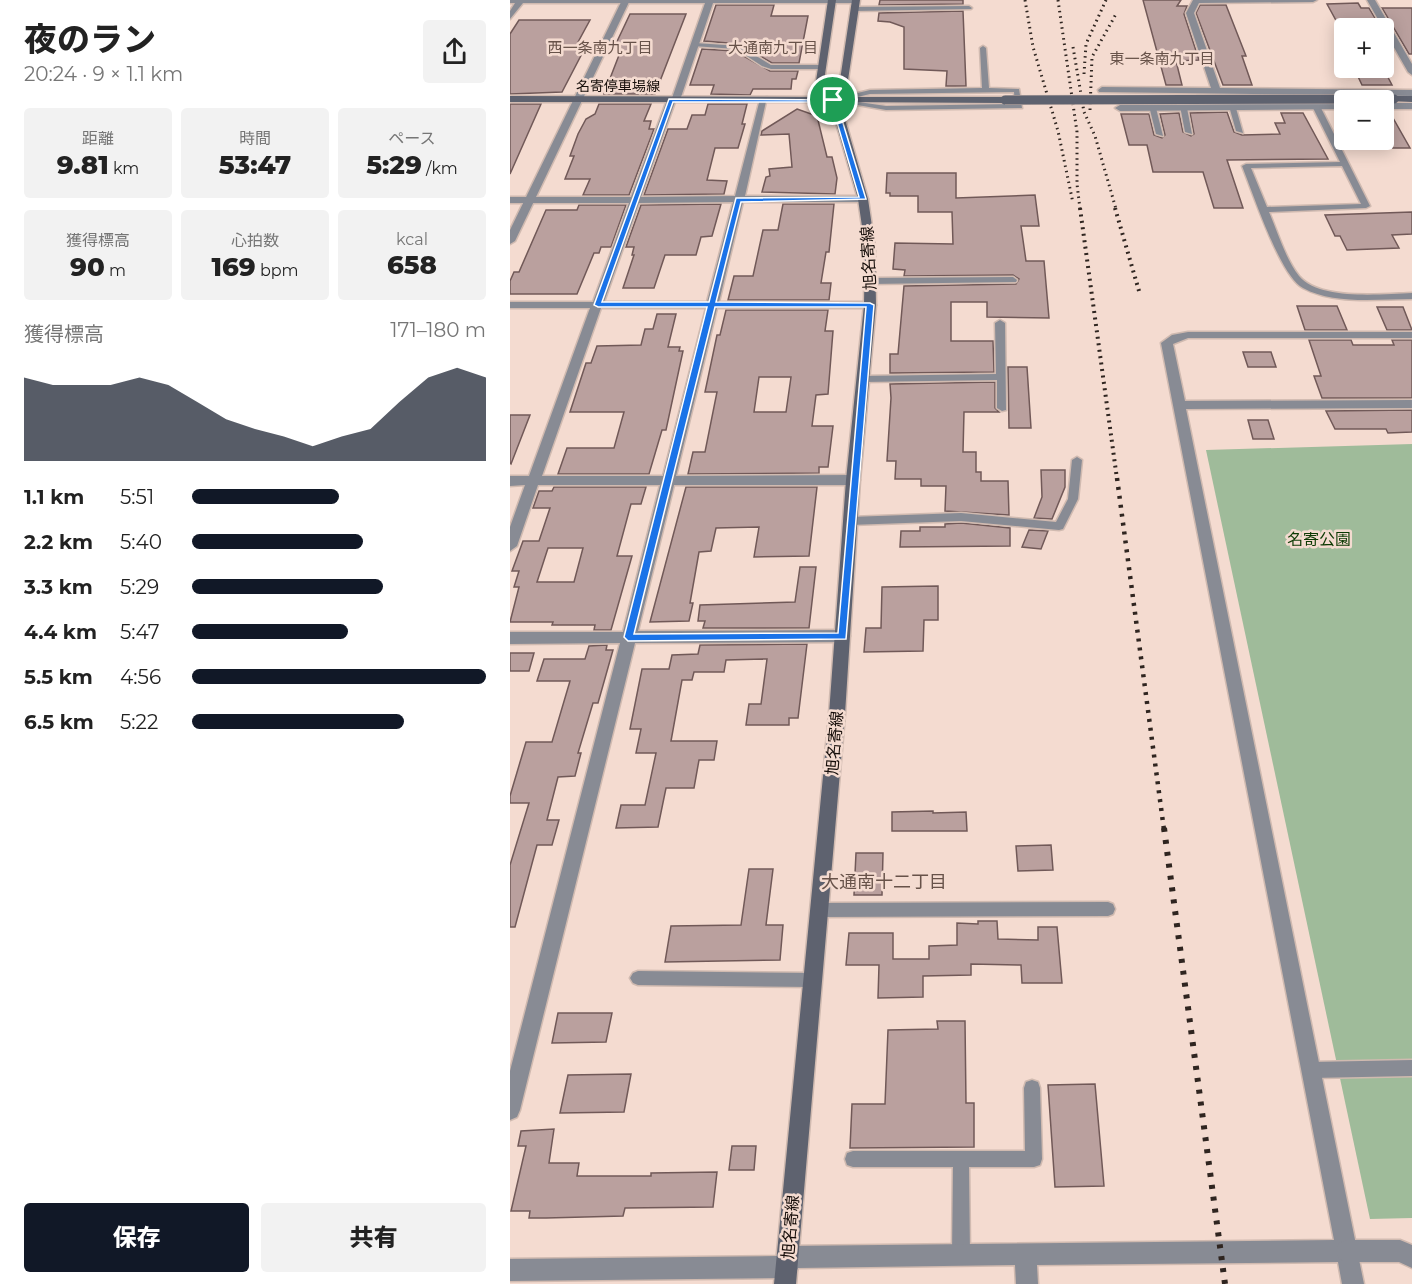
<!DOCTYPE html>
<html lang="ja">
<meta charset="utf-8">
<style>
body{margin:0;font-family:Montserrat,"Noto Sans JP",sans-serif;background:#f2f2f2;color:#222;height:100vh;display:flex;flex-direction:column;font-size:22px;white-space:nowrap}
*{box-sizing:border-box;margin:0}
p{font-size:20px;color:#767676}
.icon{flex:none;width:33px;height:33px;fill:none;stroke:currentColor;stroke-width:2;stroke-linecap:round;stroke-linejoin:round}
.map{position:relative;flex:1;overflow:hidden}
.drawer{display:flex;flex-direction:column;background:#fff;width:510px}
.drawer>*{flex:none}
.tools{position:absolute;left:824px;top:18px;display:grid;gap:12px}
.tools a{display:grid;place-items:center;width:60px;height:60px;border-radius:6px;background:#fff;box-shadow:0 3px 15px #0003;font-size:30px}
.pin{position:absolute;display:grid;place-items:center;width:51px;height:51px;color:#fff;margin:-26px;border:3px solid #fff;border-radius:50%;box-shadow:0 2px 6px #0007}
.round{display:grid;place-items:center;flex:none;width:63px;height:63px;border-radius:6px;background:#f2f2f2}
.head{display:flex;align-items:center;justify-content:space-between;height:102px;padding:0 24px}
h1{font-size:33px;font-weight:800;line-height:45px}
.stats{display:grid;grid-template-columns:repeat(3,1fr);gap:9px;height:102px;padding:6px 24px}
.stats div{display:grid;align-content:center;border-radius:6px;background:#f2f2f2;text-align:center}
.stats b{font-size:26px;font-weight:800}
.stats small{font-size:16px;font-weight:400}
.stats p{font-size:16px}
.chart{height:168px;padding:12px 24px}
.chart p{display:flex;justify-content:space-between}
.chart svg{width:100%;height:108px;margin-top:6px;fill:#111827;opacity:.7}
.primary-button{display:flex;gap:12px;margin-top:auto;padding:12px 24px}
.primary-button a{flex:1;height:69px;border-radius:6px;background:#111827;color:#fff;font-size:24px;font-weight:800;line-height:69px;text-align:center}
.primary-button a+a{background:#f2f2f2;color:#222}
ul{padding:0 24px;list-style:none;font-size:20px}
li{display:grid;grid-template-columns:96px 72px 1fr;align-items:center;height:45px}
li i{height:15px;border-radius:8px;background:#111827}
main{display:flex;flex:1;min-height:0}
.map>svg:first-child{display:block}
</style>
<main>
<section class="drawer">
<div class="head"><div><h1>夜のラン</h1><p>20:24 · 9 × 1.1 km</p></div><a class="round"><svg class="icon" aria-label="share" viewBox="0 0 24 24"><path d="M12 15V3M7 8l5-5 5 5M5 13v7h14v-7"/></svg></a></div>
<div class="stats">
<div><p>距離</p><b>9.81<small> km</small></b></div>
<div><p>時間</p><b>53:47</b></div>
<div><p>ペース</p><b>5:29<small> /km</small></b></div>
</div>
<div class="stats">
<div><p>獲得標高</p><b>90<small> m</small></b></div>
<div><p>心拍数</p><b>169<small> bpm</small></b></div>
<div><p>kcal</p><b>658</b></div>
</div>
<div class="chart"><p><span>獲得標高</span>171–180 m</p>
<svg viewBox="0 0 160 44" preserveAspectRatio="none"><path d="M0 44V10L10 13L20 13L30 13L40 10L50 13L60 20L70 27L80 31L90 34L100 38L110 34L120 31L130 20L140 10L150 6L160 10V44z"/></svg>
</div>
<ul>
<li><b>1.1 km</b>5:51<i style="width:50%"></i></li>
<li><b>2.2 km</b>5:40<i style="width:58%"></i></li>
<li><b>3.3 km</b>5:29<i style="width:65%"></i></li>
<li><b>4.4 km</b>5:47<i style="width:53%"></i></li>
<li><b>5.5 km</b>4:56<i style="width:100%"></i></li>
<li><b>6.5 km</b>5:22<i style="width:72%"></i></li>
</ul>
<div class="primary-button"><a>保存</a><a>共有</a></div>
</section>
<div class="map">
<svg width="902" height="1284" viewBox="0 0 902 1284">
<rect width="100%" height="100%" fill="#f4dbd0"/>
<path fill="#9fbb9a" d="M 902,444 L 902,1218 L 860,1219 L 696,450 Z"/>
<g fill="#baa09e" stroke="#715958" stroke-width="1.5" fill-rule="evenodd">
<path d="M 370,0 L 453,0 L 453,4 L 369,5 Z"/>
<path d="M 633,0 L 671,0 L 667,6 L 677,6 L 674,14 L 689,60 L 666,61 L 672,85 L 656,85 Z"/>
<path d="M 848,3 L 851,8 L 859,8 L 871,28 L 840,28 L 838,24 L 828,24 L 817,4 Z"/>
<path d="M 206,5 L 264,5 L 261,16 L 298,16 L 289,63 L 262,63 L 230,44 L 194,41 Z"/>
<path d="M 690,5 L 716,5 L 736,56 L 732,56 L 742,85 L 713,85 L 686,13 Z"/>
<path d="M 872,8 L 902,8 L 902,54 L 899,54 Z"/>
<path d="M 453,11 L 456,86 L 436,86 L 437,71 L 394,69 L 394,27 L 380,22 L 368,21 L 369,13 Z"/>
<path d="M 120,14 L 176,14 L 145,94 L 94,94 L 111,50 L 103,50 Z"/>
<path d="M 9,20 L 80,20 L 67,44 L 77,44 L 52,92 L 0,94 L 0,34 Z"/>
<path d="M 192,49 L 225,51 L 260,71 L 288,71 L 286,79 L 282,79 L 281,89 L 243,89 L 240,95 L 201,94 L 204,85 L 180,85 Z"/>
<path d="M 844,68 L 873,68 L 882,85 L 852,85 Z"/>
<path d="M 0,104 L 31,104 L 0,174 Z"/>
<path d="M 89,104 L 141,104 L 134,121 L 141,121 L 139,129 L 144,129 L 119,195 L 73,195 L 80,179 L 55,179 L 64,156 L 60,156 L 68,134 L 76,119 L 85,114 Z"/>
<path d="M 198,104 L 237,104 L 232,124 L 235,124 L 228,148 L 205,148 L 197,180 L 217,181 L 214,194 L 134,195 L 158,129 L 177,129 L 182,115 L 195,115 Z"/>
<path d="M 287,109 L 307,116 L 317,157 L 322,157 L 327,178 L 325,194 L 252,192 L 256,177 L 260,176 L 259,169 L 282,167 L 279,134 L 251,135 L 252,131 Z"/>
<path d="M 873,111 L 879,111 L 900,148 L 873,148 Z"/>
<path d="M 717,112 L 724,132 L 732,135 L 770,134 L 765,123 L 775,123 L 771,113 L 793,113 L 818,159 L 717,160 L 733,208 L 704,208 L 693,172 L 643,172 L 637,145 L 619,145 L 611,114 L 639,114 L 644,135 L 652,138 L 655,135 L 650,114 L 669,113 L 673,132 L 681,136 L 684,134 L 680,113 Z"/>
<path d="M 377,173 L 446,173 L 446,198 L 525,195 L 529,226 L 511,226 L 516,261 L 534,261 L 539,318 L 477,317 L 477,302 L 441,302 L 441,341 L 483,341 L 484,372 L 380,373 L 380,354 L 388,354 L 394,286 L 506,284 L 509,279 L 503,275 L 394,276 L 395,270 L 383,269 L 385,243 L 443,244 L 442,212 L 408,212 L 408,196 L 380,196 L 380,193 L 376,193 Z"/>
<path d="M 211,204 L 202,236 L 191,237 L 186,255 L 155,255 L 144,288 L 113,288 L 124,255 L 122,255 L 124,247 L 116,247 L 131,205 Z"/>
<path d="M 273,204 L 324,204 L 319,252 L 316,252 L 311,283 L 321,283 L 319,300 L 218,300 L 224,276 L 243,276 L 253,230 L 268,230 Z"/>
<path d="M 69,205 L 116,205 L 101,247 L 91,247 L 89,253 L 84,253 L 67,294 L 0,294 L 0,281 L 4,272 L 9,272 L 36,210 L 67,210 Z"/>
<path d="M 902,212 L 902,234 L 882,235 L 889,248 L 837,250 L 830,236 L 825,236 L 815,215 Z"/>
<path d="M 787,306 L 827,306 L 837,330 L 795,330 Z"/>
<path d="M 867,307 L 893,307 L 902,330 L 877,330 Z"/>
<path d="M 216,310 L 318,310 L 315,331 L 323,331 L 318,394 L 306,395 L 302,426 L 323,426 L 318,467 L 309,467 L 309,473 L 178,474 L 183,452 L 195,452 L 207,392 L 195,392 L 207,335 L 210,335 ZM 249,377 L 281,377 L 276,412 L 244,412 Z"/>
<path d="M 147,314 L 166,314 L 158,347 L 170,347 L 169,351 L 173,351 L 156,430 L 152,430 L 139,474 L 48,474 L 57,448 L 104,448 L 114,412 L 60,412 L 76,363 L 81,363 L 87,346 L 131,345 L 135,329 L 143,329 Z"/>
<path d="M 799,340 L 841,340 L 843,345 L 884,345 L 882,340 L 902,340 L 902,398 L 812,398 L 804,376 L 811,376 Z"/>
<path d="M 733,352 L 761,352 L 766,367 L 738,367 Z"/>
<path d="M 498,367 L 517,367 L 521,428 L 499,428 Z"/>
<path d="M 485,382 L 485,408 L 489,412 L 454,412 L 453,452 L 466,452 L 466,472 L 471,472 L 471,481 L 498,481 L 499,515 L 435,511 L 436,486 L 411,486 L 411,479 L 385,479 L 386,461 L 377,461 L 381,398 L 380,384 Z"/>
<path d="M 902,410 L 902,432 L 878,433 L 876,429 L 825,429 L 816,411 Z"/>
<path d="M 0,415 L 20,415 L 1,464 L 0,463 Z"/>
<path d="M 738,420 L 758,420 L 764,439 L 743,439 Z"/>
<path d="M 531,470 L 555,470 L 555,487 L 542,519 L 524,518 L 532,497 Z"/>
<path d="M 44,487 L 136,487 L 131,504 L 121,504 L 107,556 L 122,556 L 101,630 L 84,630 L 85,625 L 42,625 L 43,622 L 0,622 L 9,587 L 4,587 L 9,571 L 2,571 L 13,541 L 29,541 L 40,508 L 23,508 L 29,491 L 42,491 ZM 38,548 L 73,548 L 64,582 L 27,582 Z"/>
<path d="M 176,487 L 307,487 L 299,556 L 244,557 L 249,527 L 206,528 L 201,551 L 189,552 L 180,603 L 183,603 L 179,621 L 140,622 Z"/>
<path d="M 451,523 L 500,528 L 500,546 L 390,547 L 391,531 L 410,531 L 410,527 L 435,527 L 435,524 Z"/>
<path d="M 519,530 L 538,531 L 531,549 L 512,547 Z"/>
<path d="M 290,567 L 306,567 L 299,628 L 193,628 L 195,621 L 188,621 L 190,605 L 285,602 Z"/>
<path d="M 428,586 L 428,620 L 414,620 L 413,651 L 354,652 L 356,628 L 371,628 L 372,587 Z"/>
<path d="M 297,644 L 288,718 L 279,718 L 279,725 L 236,725 L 239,704 L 251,704 L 257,659 L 216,660 L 214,672 L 184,672 L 182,680 L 172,680 L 161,741 L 207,741 L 204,760 L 189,760 L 184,788 L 156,788 L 148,827 L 106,828 L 111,805 L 135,805 L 146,753 L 126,753 L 131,729 L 120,729 L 132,669 L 159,669 L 162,655 L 188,654 L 190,645 Z"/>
<path d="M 97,645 L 96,650 L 103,650 L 88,703 L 83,703 L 68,753 L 71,753 L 65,776 L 48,777 L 37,820 L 49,820 L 42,845 L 27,845 L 5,927 L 0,927 L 0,865 L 19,803 L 0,803 L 0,796 L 16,742 L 42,742 L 60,681 L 27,681 L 34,659 L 75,659 L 79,646 Z"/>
<path d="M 0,653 L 24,653 L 19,671 L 0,671 Z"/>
<path d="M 423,811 L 423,813 L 456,812 L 457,831 L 382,831 L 382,812 Z"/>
<path d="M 541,845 L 543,870 L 508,871 L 506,846 Z"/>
<path d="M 346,853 L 373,853 L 372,895 L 344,895 Z"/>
<path d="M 239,869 L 263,869 L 256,925 L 273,925 L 270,960 L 155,962 L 161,926 L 231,925 Z"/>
<path d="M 468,921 L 487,921 L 488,939 L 528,940 L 528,927 L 547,927 L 552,983 L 512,983 L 511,965 L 461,964 L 461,975 L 413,976 L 413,997 L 368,998 L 369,965 L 336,965 L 339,933 L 383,933 L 383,959 L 419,959 L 419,946 L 447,945 L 447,923 L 468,924 Z"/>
<path d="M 48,1013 L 102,1013 L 96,1042 L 42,1043 Z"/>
<path d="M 427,1021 L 455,1021 L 456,1103 L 464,1103 L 464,1147 L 340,1148 L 342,1104 L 375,1104 L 378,1030 L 428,1029 Z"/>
<path d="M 121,1074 L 114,1112 L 50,1113 L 58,1075 Z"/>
<path d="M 585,1084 L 594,1186 L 545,1187 L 538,1085 Z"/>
<path d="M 44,1129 L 39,1163 L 69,1163 L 67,1176 L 141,1176 L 141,1173 L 207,1172 L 203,1207 L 115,1208 L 113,1216 L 36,1218 L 19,1218 L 20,1211 L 1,1211 L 16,1146 L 8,1146 L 11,1131 Z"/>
<path d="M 222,1146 L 246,1146 L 244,1170 L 219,1170 Z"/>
</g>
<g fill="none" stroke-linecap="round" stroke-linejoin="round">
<g stroke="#d0bab0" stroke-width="3">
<g id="service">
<path d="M 459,6 L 462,8 L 461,9 L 344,11 L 341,9 L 344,7 Z"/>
<path d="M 185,43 L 230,46 L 261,65 L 312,65 L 315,67 L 312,69 L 261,69 L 252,66 L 226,49 L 183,46 L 182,45 Z"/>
<path d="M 473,46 L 476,48 L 479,88 L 509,89 L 512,108 L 376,110 L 319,100 L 360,90 L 472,88 L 470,48 ZM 504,92 L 505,104 L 376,106 L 335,100 L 360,94 Z"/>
<path d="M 639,106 L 646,108 L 653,136 L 646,134 Z"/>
<path d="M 670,106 L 677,108 L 682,134 L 675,132 Z"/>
<path d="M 719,106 L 726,108 L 733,133 L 726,131 Z"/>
<path d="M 804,106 L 811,108 L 860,206 L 856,208 L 759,212 C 768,233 775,258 789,276 C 810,301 872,294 902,293 L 902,299 C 868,299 824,305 793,288 C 770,276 743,193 732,166 L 736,164 L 830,162 L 803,108 ZM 832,166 L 851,204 L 757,207 L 741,168 Z"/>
<path d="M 503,277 L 507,280 L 506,282 L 360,284 L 356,281 L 360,278 Z"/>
<path d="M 490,320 L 495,323 L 496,410 L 492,411 L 487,408 L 487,380 L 353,382 L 348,379 L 353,376 L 486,374 L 485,323 Z"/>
<path d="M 567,457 L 572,460 L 568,499 L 553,529 L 549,530 L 451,521 L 340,525 L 335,521 L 340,517 L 451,513 L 546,522 L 558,499 L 562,460 Z"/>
<path d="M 598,902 L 603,904 L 605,909 L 603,914 L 598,916 L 309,917 L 304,915 L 302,910 L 304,905 L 309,903 Z"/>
<path d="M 128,971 L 303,973 L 308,975 L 311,980 L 308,985 L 303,987 L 128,985 L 123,983 L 120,978 L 123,973 Z"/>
<path d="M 902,1060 L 902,1076 L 802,1078 L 796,1076 L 794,1070 L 796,1064 L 802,1062 Z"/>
<path d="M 522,1080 L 528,1082 L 530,1088 L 532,1159 L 530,1165 L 524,1167 L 459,1167 L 460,1255 L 457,1261 L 451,1264 L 445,1261 L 442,1255 L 443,1167 L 343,1167 L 337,1165 L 335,1159 L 337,1153 L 343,1151 L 515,1151 L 514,1088 L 516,1082 Z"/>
</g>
</g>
<g stroke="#d0bab0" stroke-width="3">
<g id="minor">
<path d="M 0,0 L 348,0 L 345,3 L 203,3 L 170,100 L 165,102 L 131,197 L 225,196 L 250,99 L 257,97 L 235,196 L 353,196 L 358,199 L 353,202 L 233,202 L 209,302 L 360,302 L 366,305 L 360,308 L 207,308 L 166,476 L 343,475 L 350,480 L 343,485 L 164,485 L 128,631 L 333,630 L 338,632 L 340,636 L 338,640 L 333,642 L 125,643 L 10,1110 L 7,1117 L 0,1120 L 0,1071 L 110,643 L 0,644 L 0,632 L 113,632 L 150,485 L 28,485 L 7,546 L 0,551 L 0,527 L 15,485 L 0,486 L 0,476 L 19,476 L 80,308 L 0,308 L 0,302 L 83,302 L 119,203 L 0,203 L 0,197 L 121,197 L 157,100 L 162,98 L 195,3 L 13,3 L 0,19 L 0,11 L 5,3 L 0,3 ZM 223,202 L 197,302 L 94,302 L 129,203 ZM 91,308 L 196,308 L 153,476 L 32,476 Z"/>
<path d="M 683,0 L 807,0 L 803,2 L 689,3 L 684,13 L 710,88 L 902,90 L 902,96 L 589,92 L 588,90 L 592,87 L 701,88 L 676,13 Z"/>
<path d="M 857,0 L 865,0 L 902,64 L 902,75 L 898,72 Z"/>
<path d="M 834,103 L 834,109 L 610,111 L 605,108 L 610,105 Z"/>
<rect x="873" y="103" width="29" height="6"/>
<path d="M 678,332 L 902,332 L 902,338 L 678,338 L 663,344 L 675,401 L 902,400 L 902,408 L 676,409 L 854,1284 L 832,1284 L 828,1262 L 527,1265 L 528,1284 L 506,1284 L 505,1265 L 288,1268 L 285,1275 L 277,1278 L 0,1281 L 0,1259 L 267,1256 L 270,1249 L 278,1246 L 824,1240 L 651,343 L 662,335 Z"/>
</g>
</g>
<g stroke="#d0bab0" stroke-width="3">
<g id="tertiary">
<path d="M 112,0 L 120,0 L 5,241 L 0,244 L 0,230 Z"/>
<path d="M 837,1240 L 890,1240 L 902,1245 L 902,1268 L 889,1262 L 837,1262 L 829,1259 L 826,1251 L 829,1243 Z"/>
</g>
</g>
<g stroke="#d0bab0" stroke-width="3">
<g id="secondary">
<path d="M 318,0 L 326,0 L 314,81 L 322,94 L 330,80 L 342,0 L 350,0 L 338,80 L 329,97 L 495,97 L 499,100 L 495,103 L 326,102 L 334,116 L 358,199 L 365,247 L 366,305 L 350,480 L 335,714 L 286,1284 L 264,1284 L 319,714 L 336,480 L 354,305 L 355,247 L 348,199 L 324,116 L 317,102 L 0,102 L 0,96 L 314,97 L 306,81 Z"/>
<path d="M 884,96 L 902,96 L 902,102 L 881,101 L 880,99 Z"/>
</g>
</g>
<use href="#service" fill="#888b94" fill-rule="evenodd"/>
<use href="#minor" fill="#888b94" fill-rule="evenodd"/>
<use href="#tertiary" fill="#888b94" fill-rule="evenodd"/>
<use href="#secondary" fill="#5e626f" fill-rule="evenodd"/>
<g stroke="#2f2520" stroke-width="3" stroke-dasharray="1.5 4" stroke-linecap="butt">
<path d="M 515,0 L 523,47 L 548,131 L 563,203"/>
<path d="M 548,0 L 567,132 L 567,184 L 570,209"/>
<path d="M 563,47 L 574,112 L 585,136 L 606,209"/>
<path d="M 574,74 L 576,44 L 596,0"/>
<path d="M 580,110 L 582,57 L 606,14"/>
</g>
<g stroke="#2f2520" stroke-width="4" stroke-dasharray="2 4.5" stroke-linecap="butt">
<path d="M 570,208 L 607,479"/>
<path d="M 605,208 L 629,291"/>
</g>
<path stroke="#2f2520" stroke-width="4.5" stroke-dasharray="3 6" stroke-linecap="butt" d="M 607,478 L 654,830"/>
<path stroke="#2f2520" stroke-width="6" stroke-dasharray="4 8" stroke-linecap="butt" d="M 654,828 L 715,1284"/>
<g stroke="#d0bab0" stroke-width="10" stroke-linecap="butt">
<path id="secondary-bridge" d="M 495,100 L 884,99"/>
</g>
<use href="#secondary-bridge" stroke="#5e626f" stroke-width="9"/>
</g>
<path fill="#1a73e8" stroke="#fff" stroke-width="1.5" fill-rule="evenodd" d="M 159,99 L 326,100 L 356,199 L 231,202 L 206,302 L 360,303 L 364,305 L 336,639 L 118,641 L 114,637 L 197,307 L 88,307 L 84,305 ZM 163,102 L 321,102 L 349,197 L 226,198 L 199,302 L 92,302 ZM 205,307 L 356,307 L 328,633 L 124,634 Z"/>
<g text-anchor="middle" stroke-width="5" stroke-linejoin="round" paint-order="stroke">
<g font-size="14" fill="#160e0a" stroke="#f4dbd0">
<text x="108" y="91">名寄停車場線</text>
</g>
<g font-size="15" fill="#675249" stroke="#f4dbd0">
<text x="90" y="53">西一条南九丁目</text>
<text x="263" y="53">大通南九丁目</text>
<text x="652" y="64">東一条南九丁目</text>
</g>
<g font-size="16" fill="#160e0a" stroke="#f4dbd0">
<text transform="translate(358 258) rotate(-93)" y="6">旭名寄線</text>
<text transform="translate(324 743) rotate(-85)" y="6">旭名寄線</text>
<text transform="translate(280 1227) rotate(-85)" y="6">旭名寄線</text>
</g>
<g font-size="16" fill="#0c3a03" stroke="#f4dbd0">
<text x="809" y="545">名寄公園</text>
</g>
<g font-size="18" fill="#675249" stroke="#f4dbd0">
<text x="374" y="888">大通南十二丁目</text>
</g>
</g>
</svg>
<div class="tools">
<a>+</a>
<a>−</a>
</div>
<div class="pin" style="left:323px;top:100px;background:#1e9e55"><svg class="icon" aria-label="arrive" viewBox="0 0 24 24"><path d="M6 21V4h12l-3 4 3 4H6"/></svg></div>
</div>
</main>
